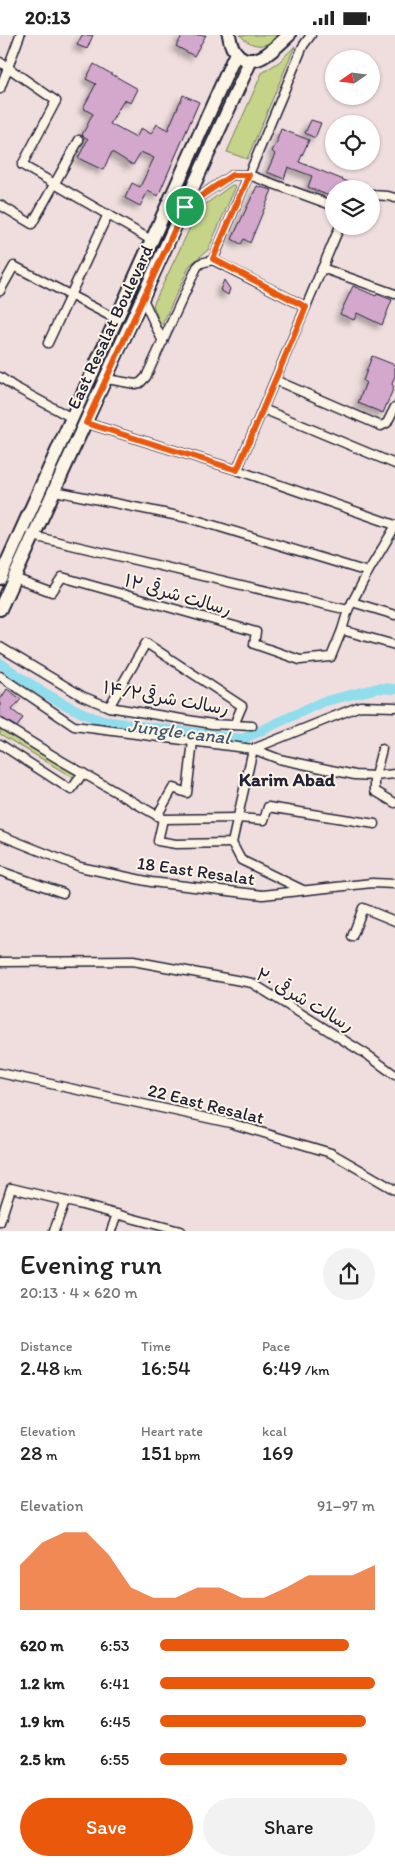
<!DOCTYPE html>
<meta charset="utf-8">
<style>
body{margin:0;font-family:Itim,"Playpen Sans Arabic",sans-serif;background:#f2f2f2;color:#222;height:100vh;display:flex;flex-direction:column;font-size:19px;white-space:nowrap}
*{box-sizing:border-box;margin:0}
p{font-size:16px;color:#767676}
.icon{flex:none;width:28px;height:28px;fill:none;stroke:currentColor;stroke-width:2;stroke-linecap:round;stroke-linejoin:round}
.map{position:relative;height:1196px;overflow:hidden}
.panel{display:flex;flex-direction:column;background:#fff;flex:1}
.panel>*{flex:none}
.needle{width:32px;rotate:256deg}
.controls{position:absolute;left:325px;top:15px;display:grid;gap:10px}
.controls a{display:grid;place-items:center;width:55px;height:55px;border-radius:50%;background:#fff;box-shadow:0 1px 4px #0004;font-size:25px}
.pin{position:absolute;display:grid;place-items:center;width:42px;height:42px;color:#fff;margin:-21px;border:2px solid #fff;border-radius:50%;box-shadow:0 1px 5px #0007}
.round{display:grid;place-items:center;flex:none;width:52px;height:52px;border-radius:26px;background:#f2f2f2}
.headline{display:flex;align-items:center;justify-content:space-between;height:85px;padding:0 20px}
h1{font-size:28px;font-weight:600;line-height:38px}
.metrics{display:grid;grid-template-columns:repeat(3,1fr);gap:8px;height:85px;padding:5px 20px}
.metrics div{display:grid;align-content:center}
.metrics b{font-size:21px;font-weight:600}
.metrics small{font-size:14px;font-weight:400}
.metrics p{font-size:14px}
.chart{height:140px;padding:10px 20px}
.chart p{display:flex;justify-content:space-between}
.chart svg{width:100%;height:90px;margin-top:5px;fill:#ea580c;opacity:.7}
.primary-button{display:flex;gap:10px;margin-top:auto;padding:10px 20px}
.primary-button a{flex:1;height:58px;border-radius:30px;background:#ea580c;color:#fff;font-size:20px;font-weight:600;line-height:58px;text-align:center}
.primary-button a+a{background:#f2f2f2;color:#222}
ul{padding:0 20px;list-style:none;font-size:16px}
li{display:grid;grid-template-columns:80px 60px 1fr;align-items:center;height:38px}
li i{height:12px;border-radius:6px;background:#ea580c}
.status{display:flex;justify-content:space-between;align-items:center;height:35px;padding:0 25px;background:#fff;direction:ltr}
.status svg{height:14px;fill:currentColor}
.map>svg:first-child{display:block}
</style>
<div class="status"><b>20:13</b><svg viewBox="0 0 49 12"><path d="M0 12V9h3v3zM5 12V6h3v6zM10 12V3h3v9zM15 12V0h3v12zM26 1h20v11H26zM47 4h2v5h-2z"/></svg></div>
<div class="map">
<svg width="395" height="1196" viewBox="0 0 395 1196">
<defs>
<filter id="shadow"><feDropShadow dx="-4.5" dy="4.5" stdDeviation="2.5" flood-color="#0004"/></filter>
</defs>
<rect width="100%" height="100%" fill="#f0dede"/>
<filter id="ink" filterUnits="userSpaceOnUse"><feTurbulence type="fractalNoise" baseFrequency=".02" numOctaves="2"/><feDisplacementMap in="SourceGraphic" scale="10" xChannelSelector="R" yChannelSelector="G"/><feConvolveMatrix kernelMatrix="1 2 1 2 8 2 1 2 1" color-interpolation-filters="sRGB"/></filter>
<g filter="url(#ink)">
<g fill="#c5d489" stroke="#747b62">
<path d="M 240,0 L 277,0 L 278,1 C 266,14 252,13 240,0 Z"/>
<path d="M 295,11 L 247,124 L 227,117 L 262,38 L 279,27 Z"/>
<path d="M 239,31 L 242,32 L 210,100 L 207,99 Z"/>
<path d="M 200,115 L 204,117 L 99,347 L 94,346 Z"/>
<path d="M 232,150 L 236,151 L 208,215 L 190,230 L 161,292 L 153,270 L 199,174 Z"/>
<path d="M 0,694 L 79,742 L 77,745 L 0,699 Z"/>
</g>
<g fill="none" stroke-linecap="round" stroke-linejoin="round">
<path stroke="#8fdded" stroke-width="10" d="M 0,628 C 32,651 64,672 102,686 L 243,704 L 322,667 L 378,653 L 395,654"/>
</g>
<g fill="#d3a8cc" stroke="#22223b" filter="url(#shadow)">
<path d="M 82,0 L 93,0 L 87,14 L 77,10 Z"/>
<path d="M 180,0 L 206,0 L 194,21 L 176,11 L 181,3 Z"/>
<path d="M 94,29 L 138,54 L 131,68 L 124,65 L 110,89 L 136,103 L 141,93 L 151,99 L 157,89 L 168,95 L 183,60 L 199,67 L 158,161 L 148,156 L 140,171 L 125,163 L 132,148 L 140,152 L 154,123 L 141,117 L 133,130 L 112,117 L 103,135 L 78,123 L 88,104 L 82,100 L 93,79 L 83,73 L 96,49 L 86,44 Z"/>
<path d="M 311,85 L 321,88 L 315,103 L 305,98 Z"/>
<path d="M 281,94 L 309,105 L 299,127 L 351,148 L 349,154 L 334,154 L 334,163 L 308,152 L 312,141 L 288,132 L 284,144 L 267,137 L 275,119 L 272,116 L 278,106 L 277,105 Z"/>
<path d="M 257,151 L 272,155 L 250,208 L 244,204 L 241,209 L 232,204 Z"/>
<path d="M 224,245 L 230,254 L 228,260 L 220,255 Z"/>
<path d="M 353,251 L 376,261 L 377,259 L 392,265 L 382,290 L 357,278 L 354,285 L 340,279 Z"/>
<path d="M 372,321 L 395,330 L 395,341 L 392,349 L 394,352 L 383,378 L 358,368 L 366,347 L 363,346 Z"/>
<path d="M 7,654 L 21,664 L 12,675 L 23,683 L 17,692 L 0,682 L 0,665 Z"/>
</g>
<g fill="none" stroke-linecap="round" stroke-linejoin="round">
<g stroke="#22223b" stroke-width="11">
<g id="street">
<path d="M 0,27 L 56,66 L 22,130 L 151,205"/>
<path d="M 0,54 L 20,0"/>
<path d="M 371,160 L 388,161 L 395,163"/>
<path d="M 0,170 L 32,189 L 79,105"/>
<path d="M 186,171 L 232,140 L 249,140 L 334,171"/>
<path d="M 213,225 L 306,272"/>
<path d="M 322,233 L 395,259"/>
<path d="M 0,256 L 14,231 L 116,284"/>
<path d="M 143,264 L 163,307"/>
<path d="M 48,308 L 108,179"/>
<path d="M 0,342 L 13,351 L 72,383"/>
<path d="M 107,344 L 135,349 L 140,348 L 146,342 L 197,232 L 201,228 L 213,225 L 303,11 L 311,0"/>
<path d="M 275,345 L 381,391 L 387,388 L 395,372"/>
<path d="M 263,374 L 395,429"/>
<path d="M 86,388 L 237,435 L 395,490"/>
<path d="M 237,435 L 340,191"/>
<path d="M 55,456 L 193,484 L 368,537"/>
<path d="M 33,501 L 348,575"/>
<path d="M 14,543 L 52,557 L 62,542 L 256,597 L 254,609 L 300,625 L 331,622 L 342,595 L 348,575 L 368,537 L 395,492"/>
<path d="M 352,567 L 395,580"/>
<path d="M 342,595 L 395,610"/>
<path d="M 0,612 L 82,661 L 109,672 L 212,689 L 252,691"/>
<path d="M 0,641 L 74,691 L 253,714 L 279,724 L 355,740 L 375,741 L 395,739"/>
<path d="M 109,672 L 146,608 L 242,671 L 234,690"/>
<path d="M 0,688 L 60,725 L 163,784 L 237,783 L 264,785 L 268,772 L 375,789"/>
<path d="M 0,709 L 71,755 L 83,738"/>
<path d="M 253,714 L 360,671 L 395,672"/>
<path d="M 382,714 L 375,741 L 375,756 L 395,768"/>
<path d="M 157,781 L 173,753 L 187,758 L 193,706"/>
<path d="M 163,784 L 158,806 L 176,809 L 232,808 L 253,714"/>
<path d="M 0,800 L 80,832 L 151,847 L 263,860 L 372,848 L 395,849"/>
<path d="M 232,808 L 241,825 L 303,855"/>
<path d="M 0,836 L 63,858"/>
<path d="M 352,902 L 363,873 L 395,886"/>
<path d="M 0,927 L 133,926 L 252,948 L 369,1021 L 395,1040"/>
<path d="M 0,1038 L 230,1088 L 331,1118 L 395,1155"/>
<path d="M 0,1187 L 11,1153 L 78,1169 L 180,1196"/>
<path d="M 54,1196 L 65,1166"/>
<path d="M 111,1196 L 117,1179"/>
</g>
</g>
<g stroke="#22223b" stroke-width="16">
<g id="primary">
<path d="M 229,0 C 230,7 233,16 239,21 C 256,35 277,11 289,0"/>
<path d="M 0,543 L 236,18"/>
<path d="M 0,574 L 251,25"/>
</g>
</g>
<use href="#street" stroke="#fcf5e5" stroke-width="8"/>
<use href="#primary" stroke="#fcf5e5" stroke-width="12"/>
</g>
</g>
<g fill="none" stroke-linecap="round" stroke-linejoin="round" filter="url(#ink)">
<g stroke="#fff" stroke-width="10">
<path id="route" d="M 232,140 L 249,140 L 213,224 L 306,272 L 237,435 L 86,388 L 185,172 Z"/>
</g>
<use href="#route" stroke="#ea580c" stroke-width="6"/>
</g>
<g text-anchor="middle" stroke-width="4" stroke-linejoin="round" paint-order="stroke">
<g font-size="18" fill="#22223b" stroke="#fcf5e5">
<text transform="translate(110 292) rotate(-65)" y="6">East Resalat Boulevard</text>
<text transform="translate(178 560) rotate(16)" y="6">رسالت شرقی ۱۲</text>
<text transform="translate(166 663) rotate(10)" y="6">رسالت شرقی۱۴/۲</text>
<text transform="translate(196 836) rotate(8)" y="6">18 East Resalat</text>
<text transform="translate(305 965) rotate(30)" y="6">رسالت شرقی ۲۰</text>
<text transform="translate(206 1069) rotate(14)" y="6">22 East Resalat</text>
</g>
<g font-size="19" font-style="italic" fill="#435a70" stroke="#fcf5e5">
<text transform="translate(179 696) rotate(7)" y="7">Jungle canal</text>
</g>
<g font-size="19" font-weight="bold" fill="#22223b" stroke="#fcf5e5">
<text x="287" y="751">Karim Abad</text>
</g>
</g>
</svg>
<div class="controls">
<a><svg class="needle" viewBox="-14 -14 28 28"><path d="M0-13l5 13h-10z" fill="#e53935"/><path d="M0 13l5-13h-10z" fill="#767676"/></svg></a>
<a><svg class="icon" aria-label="locate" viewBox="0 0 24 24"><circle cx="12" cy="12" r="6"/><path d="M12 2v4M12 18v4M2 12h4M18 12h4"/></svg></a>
<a><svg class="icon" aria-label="layers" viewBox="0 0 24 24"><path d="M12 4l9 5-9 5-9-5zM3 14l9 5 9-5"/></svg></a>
</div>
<div class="pin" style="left:185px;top:172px;background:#1e9e55"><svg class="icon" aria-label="arrive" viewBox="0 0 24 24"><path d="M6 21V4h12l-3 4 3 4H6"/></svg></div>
</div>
<section class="panel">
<div class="headline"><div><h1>Evening run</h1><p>20:13 · 4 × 620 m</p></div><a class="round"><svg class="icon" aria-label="share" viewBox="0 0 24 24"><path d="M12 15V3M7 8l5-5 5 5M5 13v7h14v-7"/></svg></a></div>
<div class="metrics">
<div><p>Distance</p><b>2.48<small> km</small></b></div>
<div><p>Time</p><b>16:54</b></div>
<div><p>Pace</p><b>6:49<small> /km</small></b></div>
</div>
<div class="metrics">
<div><p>Elevation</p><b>28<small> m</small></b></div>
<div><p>Heart rate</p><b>151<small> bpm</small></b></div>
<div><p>kcal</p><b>169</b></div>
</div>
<div class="chart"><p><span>Elevation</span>91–97 m</p>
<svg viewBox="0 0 160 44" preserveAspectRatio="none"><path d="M0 44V22L10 11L20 6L30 6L40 17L50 33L60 38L70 38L80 33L90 33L100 38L110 38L120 33L130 27L140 27L150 27L160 22V44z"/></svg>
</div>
<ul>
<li><b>620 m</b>6:53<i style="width:88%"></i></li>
<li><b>1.2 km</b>6:41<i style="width:100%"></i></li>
<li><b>1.9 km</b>6:45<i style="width:96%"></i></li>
<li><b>2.5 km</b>6:55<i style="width:87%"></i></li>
</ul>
<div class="primary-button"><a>Save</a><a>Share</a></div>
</section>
